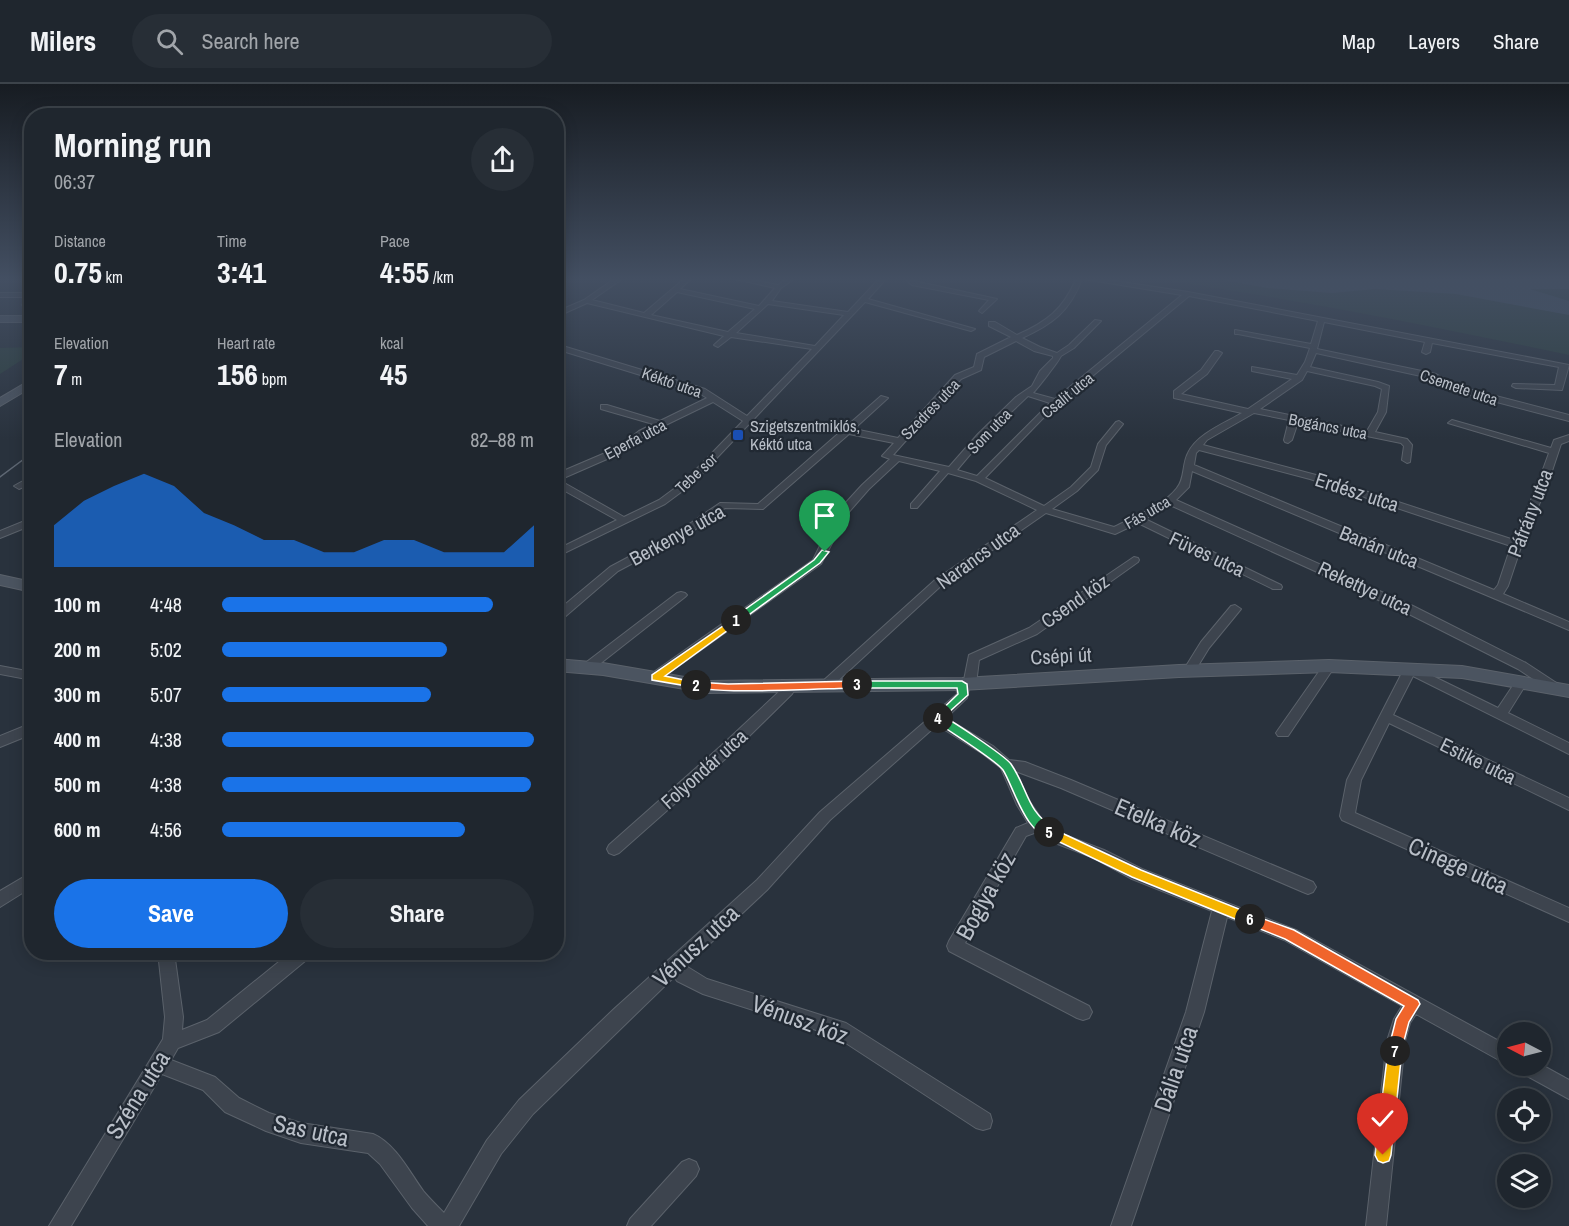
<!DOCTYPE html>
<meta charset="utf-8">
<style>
body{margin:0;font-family:"Archivo Narrow",sans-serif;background:#272e36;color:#f1f3f6;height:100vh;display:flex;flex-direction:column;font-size:22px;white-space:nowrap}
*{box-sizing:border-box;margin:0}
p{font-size:20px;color:#a1a5aa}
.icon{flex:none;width:33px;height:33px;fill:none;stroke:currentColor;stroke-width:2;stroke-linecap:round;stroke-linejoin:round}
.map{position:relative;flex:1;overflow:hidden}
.drawer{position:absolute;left:24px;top:24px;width:540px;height:852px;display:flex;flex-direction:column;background:#1f262e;border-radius:24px;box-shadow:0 3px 15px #0003,0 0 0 2px #3c434a}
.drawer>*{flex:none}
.needle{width:39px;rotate:276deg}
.buttons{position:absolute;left:1497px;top:938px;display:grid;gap:12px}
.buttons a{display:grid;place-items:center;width:54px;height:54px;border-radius:50%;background:#1f262e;box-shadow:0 3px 15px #0003,0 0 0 2px #3c434a;font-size:30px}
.pin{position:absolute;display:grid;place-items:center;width:51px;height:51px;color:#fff;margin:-62px -26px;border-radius:50% 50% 50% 0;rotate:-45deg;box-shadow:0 0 6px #0007}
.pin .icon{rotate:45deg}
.km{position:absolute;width:30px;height:30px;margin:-15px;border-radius:50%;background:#222;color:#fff;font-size:16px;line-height:30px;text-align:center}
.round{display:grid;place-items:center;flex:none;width:63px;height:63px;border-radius:32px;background:#272e36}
.headline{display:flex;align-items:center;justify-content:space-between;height:102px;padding:0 30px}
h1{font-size:33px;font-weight:800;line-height:45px}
.figures{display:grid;grid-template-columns:repeat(3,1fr);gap:9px;height:102px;padding:6px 30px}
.figures div{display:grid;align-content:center}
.figures b{font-size:30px;font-weight:800}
.figures small{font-size:16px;font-weight:400}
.figures p{font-size:16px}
.chart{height:168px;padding:12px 30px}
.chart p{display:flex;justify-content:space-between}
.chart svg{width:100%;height:108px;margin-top:6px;fill:#1a73e8;opacity:.7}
.action{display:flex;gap:12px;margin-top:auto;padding:12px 30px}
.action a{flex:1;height:69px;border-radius:36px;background:#1a73e8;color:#fff;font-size:24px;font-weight:800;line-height:69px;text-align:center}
.action a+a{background:#272e36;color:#f1f3f6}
ul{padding:0 30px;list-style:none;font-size:20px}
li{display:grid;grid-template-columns:96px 72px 1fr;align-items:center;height:45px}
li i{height:15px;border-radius:8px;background:#1a73e8}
header{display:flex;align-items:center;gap:36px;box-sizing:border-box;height:84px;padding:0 30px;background:#1f262e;border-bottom:2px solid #3c434a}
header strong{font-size:28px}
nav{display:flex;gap:33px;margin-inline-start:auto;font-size:21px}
.search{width:420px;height:54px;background:#272e36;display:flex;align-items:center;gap:15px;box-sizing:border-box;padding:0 21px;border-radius:33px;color:#a1a5aa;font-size:22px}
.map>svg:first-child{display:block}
</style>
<header>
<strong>Milers</strong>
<div class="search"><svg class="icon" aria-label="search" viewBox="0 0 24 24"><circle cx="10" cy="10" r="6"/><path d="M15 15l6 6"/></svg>Search here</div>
<nav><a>Map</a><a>Layers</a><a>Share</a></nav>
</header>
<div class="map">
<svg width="1569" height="1142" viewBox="0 0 1569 1142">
<rect width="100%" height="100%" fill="#29323d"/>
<g fill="#2c3f3f">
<path d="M 1156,195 L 1569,195 L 1569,271 C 1432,242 1295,215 1156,195 Z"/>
<path d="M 31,263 L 31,270 L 0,290 L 0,264 Z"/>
</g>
<path fill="#415164" d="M 1218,195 L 1569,195 L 1569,205 L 1530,205 L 1569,217 L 1569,231 L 1456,210 L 1375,205 L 1332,209 L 1267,204 Z"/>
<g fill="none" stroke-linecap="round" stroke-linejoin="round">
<g stroke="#5b626b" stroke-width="2">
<g id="street">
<path d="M 556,195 L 564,195 L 556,200 Z"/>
<path d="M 614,195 L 622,195 L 592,216 L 644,229 L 684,195 L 691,195 L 680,205 L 759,222 L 775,204 L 735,195 L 749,195 L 778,201 L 786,195 L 794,195 L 781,204 L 772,217 L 848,228 L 879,195 L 886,195 L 868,215 L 975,245 L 971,247 L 865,218 L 692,400 L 665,420 L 556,473 L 556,466 L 617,436 L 556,402 L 556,390 L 617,364 L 639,347 L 653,340 L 601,325 L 601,321 L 607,321 L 660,337 L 707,314 L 699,309 L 556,265 L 556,260 L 705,305 L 747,332 L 812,265 L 731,253 L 718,263 L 714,261 L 724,252 L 587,219 L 556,233 L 556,228 L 584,216 ZM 677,208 L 755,225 L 728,248 L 651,231 ZM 768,220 L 844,231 L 815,262 L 736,249 ZM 713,318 L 743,337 L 686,396 L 659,416 L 624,433 L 559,396 L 623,368 L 645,351 Z"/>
<path d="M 912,195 L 914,197 L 997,215 L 982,229 L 979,227 L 989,216 L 912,201 L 906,196 Z"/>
<path d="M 1076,195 L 1082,195 C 1070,227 1053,240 1022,254 L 1040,263 L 1057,269 L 1069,261 L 1095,236 L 1101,237 L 1074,264 L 1061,272 C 1059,277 1037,305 1033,309 L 1055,315 L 1182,211 L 1084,195 L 1102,195 L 1188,208 L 1569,281 L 1562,306 L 1516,304 L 1512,302 L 1513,300 L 1555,301 L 1559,283 L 1432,259 L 1430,268 L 1426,270 L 1422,268 L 1425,258 L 1324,238 L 1317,265 L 1436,290 L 1457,302 L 1569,331 L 1569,337 L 1451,306 L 1430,294 L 1316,269 L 1310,283 L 1378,298 L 1389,302 L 1386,328 L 1375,348 L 1407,355 L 1412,361 L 1410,378 L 1407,379 L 1402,376 L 1404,362 L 1401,359 L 1298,338 L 1292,356 L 1288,359 L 1285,358 L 1284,356 L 1289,336 L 1254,329 L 1207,356 L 1203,361 L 1316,391 L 1514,456 L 1537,402 L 1549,369 L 1448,339 L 1452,336 L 1551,364 L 1554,356 L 1569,351 L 1569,357 L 1561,360 L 1547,402 L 1522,460 L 1508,502 L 1503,510 L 1569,538 L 1569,546 L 1192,387 L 1189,403 L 1176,416 L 1413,522 L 1526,579 L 1558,600 L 1560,603 L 1558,606 L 1550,606 L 1518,585 L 1405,528 L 1170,421 L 1145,435 L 1281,501 L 1282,503 L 1281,505 L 1273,505 L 1138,439 L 1115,450 L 1046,429 L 943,500 L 831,603 L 823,603 L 821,600 L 823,597 L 935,496 L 1037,426 L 976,397 L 948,389 L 917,424 L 911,424 L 911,420 L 940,387 L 899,377 L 869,405 L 848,429 L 821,480 L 659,596 L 651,596 L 649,593 L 651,590 L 813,476 L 830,441 L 840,425 L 862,401 L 890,375 L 882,372 L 894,359 L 849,350 L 763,425 L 725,424 L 693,447 L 618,487 L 560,537 L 556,538 L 556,528 L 610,483 L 685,443 L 720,419 L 758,420 L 881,312 L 888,314 L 854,345 L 898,354 L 955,291 L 974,283 L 977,270 L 1011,253 L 989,242 L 989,238 L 995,238 L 1017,251 C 1046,238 1063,226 1076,195 ZM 1189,212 L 1318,237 L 1311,260 L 1235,246 L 1235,250 L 1238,250 L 1310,264 L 1305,278 L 1297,291 L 1252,283 L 1252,287 L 1292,295 L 1248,325 L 1181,310 L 1207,290 L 1222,269 L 1218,267 L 1215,267 L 1201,286 L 1174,307 L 1174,314 L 1242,329 C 1223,340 1197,350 1188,369 C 1182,380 1185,395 1177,404 C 1162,423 1135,432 1114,443 L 1052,425 L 1077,407 L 1098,386 L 1106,361 L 1123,340 L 1119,337 L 1116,338 L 1098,360 L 1091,383 L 1071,403 L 1044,422 L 985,394 L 1049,328 ZM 1016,257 L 1034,267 L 1053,272 L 1053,274 L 1040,287 L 1032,302 L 1016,313 L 978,350 L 949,383 L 893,371 L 961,295 L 981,286 L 984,273 ZM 1307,287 L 1375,302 L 1382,305 L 1378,328 L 1367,347 L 1260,325 L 1302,296 ZM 1028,312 L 1050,319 L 977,392 L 957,386 L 984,354 ZM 1199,366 L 1310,395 L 1511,462 L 1498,501 L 1494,506 L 1194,381 L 1196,369 Z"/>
<path d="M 0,209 L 28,209 L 31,211 L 28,213 L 0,213 Z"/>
<path d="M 32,392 L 32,399 L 19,405 L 14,402 Z"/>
<path d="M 32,434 L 32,441 L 0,454 L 0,447 Z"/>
<path d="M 1134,473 L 1138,474 L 1139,476 L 1138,478 L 1037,550 L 979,576 L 976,600 L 974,603 L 969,604 L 967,614 L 946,634 L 993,662 L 1009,676 L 1025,678 L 1071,696 L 1313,798 L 1316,803 L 1313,808 L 1308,810 L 1303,808 L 1061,704 L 1015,687 L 1030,718 L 1043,737 L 1065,751 L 1104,766 L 1142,785 L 1296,846 L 1508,962 L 1508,981 L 1416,930 L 1410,939 L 1405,957 L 1386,1142 L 1366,1142 L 1387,957 L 1394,935 L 1402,922 L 1284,856 L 1227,833 L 1204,928 L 1131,1142 L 1111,1142 L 1186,928 L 1212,827 L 1132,795 L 1094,774 L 1055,759 L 1037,748 L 1026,752 L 965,859 L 1089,922 L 1092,928 L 1089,934 L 1083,936 L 1077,934 L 949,867 L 947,862 L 949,857 L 1016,744 L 1028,739 L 1017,721 L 1001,684 L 983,670 L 937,641 L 830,736 L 767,806 L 686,882 L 707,895 L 846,939 L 990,1030 L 992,1037 L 990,1044 L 983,1046 L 976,1044 L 835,952 L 703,910 L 677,897 L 674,893 L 533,1030 L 501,1070 L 459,1142 L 428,1142 L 412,1124 L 380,1080 L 368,1069 L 301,1059 L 266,1047 L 225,1028 L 203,1006 L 162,990 L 71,1142 L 49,1142 L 163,955 L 165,933 L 158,868 L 174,868 L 183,933 L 182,946 L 207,936 L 291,868 L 312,868 L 310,873 L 219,948 L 178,964 L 171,976 L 215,993 L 239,1014 L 269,1029 L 301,1039 L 373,1050 C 396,1060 410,1089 424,1108 C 430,1115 437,1122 444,1129 L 487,1056 L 519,1016 L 614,925 L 757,796 L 820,728 L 957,610 L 956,600 L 958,597 L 964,596 L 969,571 L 1029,544 Z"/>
<path d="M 681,508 L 685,509 L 687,511 L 685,513 L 592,586 L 584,586 L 582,583 L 584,580 L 677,509 Z"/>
<path d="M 1235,521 L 1241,525 L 1209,564 L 1193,590 L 1185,590 L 1183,587 L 1201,558 L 1231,522 Z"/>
<path d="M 1329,578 L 1335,582 L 1288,652 L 1278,652 L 1276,649 L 1278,646 L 1325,579 Z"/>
<path d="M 1410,581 L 1498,624 L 1518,594 L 1526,594 L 1528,597 L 1508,629 L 1569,659 L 1569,670 L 1413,592 L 1393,631 L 1569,714 L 1569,726 L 1389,639 L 1361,696 L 1355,729 L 1569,824 L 1569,838 L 1342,736 L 1340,732 L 1347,696 L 1404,585 Z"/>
<path d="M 0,582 L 32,588 L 32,596 L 0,590 Z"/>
<path d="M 791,597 L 797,601 L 792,610 L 732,669 L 619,769 L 614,771 L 609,769 L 607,765 L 609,761 L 722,661 L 783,604 L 787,598 Z"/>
<path d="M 32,639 L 32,650 L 0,663 L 0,652 Z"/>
<path d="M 32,788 L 32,803 L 0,823 L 0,807 Z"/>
<path d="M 1540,980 L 1569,996 L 1569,1015 L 1518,987 L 1515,981 Z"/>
<path d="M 689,1075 L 696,1078 L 699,1085 L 696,1092 L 651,1142 L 627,1142 L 630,1135 L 682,1078 Z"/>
</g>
</g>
<g stroke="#5b626b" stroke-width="2">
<g id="secondary">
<rect x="0" y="232" width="32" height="6"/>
<path d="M 32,295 L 32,303 L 0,322 L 0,314 Z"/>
<path d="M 0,491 L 32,498 L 32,508 L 0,501 Z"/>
<path d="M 556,575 L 603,579 L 708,597 L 962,594 L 1179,581 L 1329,576 L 1462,582 L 1569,601 L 1569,613 L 1462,594 L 1329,588 L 1179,593 L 962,606 L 708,609 L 603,591 L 556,587 Z"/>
</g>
</g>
<use href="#street" fill="#3d444e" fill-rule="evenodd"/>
<use href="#secondary" fill="#4b5460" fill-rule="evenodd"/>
<path stroke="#5f6874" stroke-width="1.5" d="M 0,393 L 32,369"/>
</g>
<path fill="#4b535e" d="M 32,214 L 32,229 L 26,229 L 21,221 Z"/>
<path fill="#57606d" stroke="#3d434c" stroke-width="1.5" d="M 32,214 L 32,220 L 21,221 Z"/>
<linearGradient id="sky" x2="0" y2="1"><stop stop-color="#171c22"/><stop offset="0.55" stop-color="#434f62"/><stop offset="1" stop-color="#434f62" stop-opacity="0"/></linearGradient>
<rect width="1569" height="355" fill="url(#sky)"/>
<path fill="#22a559" stroke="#fff" stroke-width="1.5" d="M 822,466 L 829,468 L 820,479 L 739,538 L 733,538 L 733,534 L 814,476 Z"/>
<path fill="#f5b400" stroke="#fff" stroke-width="1.5" d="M 736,533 L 739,534 L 739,538 L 665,592 L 699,599 L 699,604 L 652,596 L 652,591 Z"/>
<path fill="#f0652b" stroke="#fff" stroke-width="1.5" d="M 857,597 L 862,600 L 857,604 C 833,604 702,612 691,601 L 696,598 L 728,600 Z"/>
<path fill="#22a559" stroke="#fff" stroke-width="1.5" d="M 857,597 L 962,597 L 967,600 L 968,611 L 938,638 L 933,634 L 958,610 L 957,604 L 857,604 L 852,600 Z"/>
<path fill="#22a559" stroke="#fff" stroke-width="1.5" d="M 938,630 C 949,634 1005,672 1011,680 C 1028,704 1026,727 1054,744 L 1054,751 C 1028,759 1013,701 1003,686 C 996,676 947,646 935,637 L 935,631 Z"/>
<path fill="#f5b400" stroke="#fff" stroke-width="1.5" d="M 1049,743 L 1141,786 L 1254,831 L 1256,835 L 1250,841 L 1132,793 L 1045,751 L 1044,748 Z"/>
<path fill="#f0652b" stroke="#fff" stroke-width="1.5" d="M 1250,830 L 1294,846 L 1418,916 L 1420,920 L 1409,938 L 1400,972 L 1395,975 L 1390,972 L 1388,967 L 1396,935 L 1404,922 L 1285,855 L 1245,839 L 1243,835 L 1245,831 Z"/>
<path fill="#f5b400" stroke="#fff" stroke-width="1.5" d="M 1395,960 L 1400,962 L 1402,967 L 1391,1071 L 1389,1077 L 1383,1079 L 1378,1077 L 1375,1071 L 1388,967 L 1390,962 Z"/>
<rect fill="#1a4fb4" stroke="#212933" stroke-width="2" x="732" y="345" width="12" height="12" rx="3"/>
<g text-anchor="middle" stroke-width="4.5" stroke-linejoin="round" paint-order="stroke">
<g font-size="16" fill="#b9bfc8" stroke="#212933">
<text transform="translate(672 298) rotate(19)" y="6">Kéktó utca</text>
<text transform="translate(1459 303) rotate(19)" y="6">Csemete utca</text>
<text transform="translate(1067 311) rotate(-39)" y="6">Csalit utca</text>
<text transform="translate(930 325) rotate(-46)" y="6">Szedres utca</text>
<text transform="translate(1328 342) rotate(11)" y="6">Bogáncs utca</text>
<text transform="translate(989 347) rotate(-46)" y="6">Som utca</text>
<text transform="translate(635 355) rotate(-28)" y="6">Eperfa utca</text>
<text transform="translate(696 389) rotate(-43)" y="6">Tebe sor</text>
<text transform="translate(1147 428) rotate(-30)" y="6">Fás utca</text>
</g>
<g font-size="16" fill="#b9bfc8" stroke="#212933" text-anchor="start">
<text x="750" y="348">Szigetszentmiklós,<tspan x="750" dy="18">Kéktó utca</tspan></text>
</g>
<g font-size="20" fill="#b9bfc8" stroke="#212933">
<text transform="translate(1357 408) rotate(18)" y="7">Erdész utca</text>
<text transform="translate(1530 429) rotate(-69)" y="7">Páfrány utca</text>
<text transform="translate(677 451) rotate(-29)" y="7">Berkenye utca</text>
<text transform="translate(1379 463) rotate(22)" y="7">Banán utca</text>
<text transform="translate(1207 470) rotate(25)" y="7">Füves utca</text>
<text transform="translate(978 472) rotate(-36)" y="7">Narancs utca</text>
<text transform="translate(1365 504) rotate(25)" y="7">Rekettye utca</text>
<text transform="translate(1075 517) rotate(-35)" y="7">Csend köz</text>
<text transform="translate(1061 572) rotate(-3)" y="7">Csépi út</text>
<text transform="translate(1478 677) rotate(26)" y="7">Estike utca</text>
<text transform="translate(704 685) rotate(-42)" y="7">Folyondár utca</text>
</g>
<g font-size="24" fill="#b9bfc8" stroke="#212933">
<text transform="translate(1158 739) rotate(23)" y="8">Etelka köz</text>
<text transform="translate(1458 782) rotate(24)" y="8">Cinege utca</text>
<text transform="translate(986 812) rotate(-61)" y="8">Boglya köz</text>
<text transform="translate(696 862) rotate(-43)" y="8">Vénusz utca</text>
<text transform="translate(800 936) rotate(20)" y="8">Vénusz köz</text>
<text transform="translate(1176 985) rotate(-71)" y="8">Dália utca</text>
<text transform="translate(138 1011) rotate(-58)" y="8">Széna utca</text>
<text transform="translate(311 1047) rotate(12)" y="8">Sas utca</text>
</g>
</g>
</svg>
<div class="buttons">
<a><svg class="needle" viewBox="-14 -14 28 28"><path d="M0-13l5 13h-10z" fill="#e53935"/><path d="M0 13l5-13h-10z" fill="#a1a5aa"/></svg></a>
<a><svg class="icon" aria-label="locate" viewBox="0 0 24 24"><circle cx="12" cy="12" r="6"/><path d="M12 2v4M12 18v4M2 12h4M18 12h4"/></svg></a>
<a><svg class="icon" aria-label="layers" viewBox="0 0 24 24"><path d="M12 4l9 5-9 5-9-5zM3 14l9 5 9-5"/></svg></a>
</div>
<div class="pin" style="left:825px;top:468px;background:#1e9e55"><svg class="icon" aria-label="arrive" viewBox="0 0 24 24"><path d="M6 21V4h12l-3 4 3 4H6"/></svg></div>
<div class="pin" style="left:1383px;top:1071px;background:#d93025"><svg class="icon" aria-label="check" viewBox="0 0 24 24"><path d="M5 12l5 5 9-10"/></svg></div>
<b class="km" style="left:736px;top:536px">1</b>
<b class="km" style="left:696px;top:601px">2</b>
<b class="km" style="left:857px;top:600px">3</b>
<b class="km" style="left:938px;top:634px">4</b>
<b class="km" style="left:1049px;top:748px">5</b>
<b class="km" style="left:1250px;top:835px">6</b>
<b class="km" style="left:1395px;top:967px">7</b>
<section class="drawer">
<div class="headline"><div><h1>Morning run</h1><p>06:37</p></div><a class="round"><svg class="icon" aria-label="share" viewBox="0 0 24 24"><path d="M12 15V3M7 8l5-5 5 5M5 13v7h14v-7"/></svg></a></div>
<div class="figures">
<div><p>Distance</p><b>0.75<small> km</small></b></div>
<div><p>Time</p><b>3:41</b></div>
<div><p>Pace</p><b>4:55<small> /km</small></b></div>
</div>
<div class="figures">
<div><p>Elevation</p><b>7<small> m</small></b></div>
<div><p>Heart rate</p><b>156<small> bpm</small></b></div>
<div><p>kcal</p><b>45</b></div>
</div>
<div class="chart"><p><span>Elevation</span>82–88 m</p>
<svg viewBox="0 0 160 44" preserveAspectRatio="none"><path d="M0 44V27L10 17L20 11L30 6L40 11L50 22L60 27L70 33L80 33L90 38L100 38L110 33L120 33L130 38L140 38L150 38L160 27V44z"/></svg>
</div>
<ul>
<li><b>100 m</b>4:48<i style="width:87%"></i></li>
<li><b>200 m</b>5:02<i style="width:72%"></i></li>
<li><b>300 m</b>5:07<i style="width:67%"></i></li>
<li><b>400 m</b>4:38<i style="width:100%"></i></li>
<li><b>500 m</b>4:38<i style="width:99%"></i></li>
<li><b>600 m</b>4:56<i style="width:78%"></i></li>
</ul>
<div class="action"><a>Save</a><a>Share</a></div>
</section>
</div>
